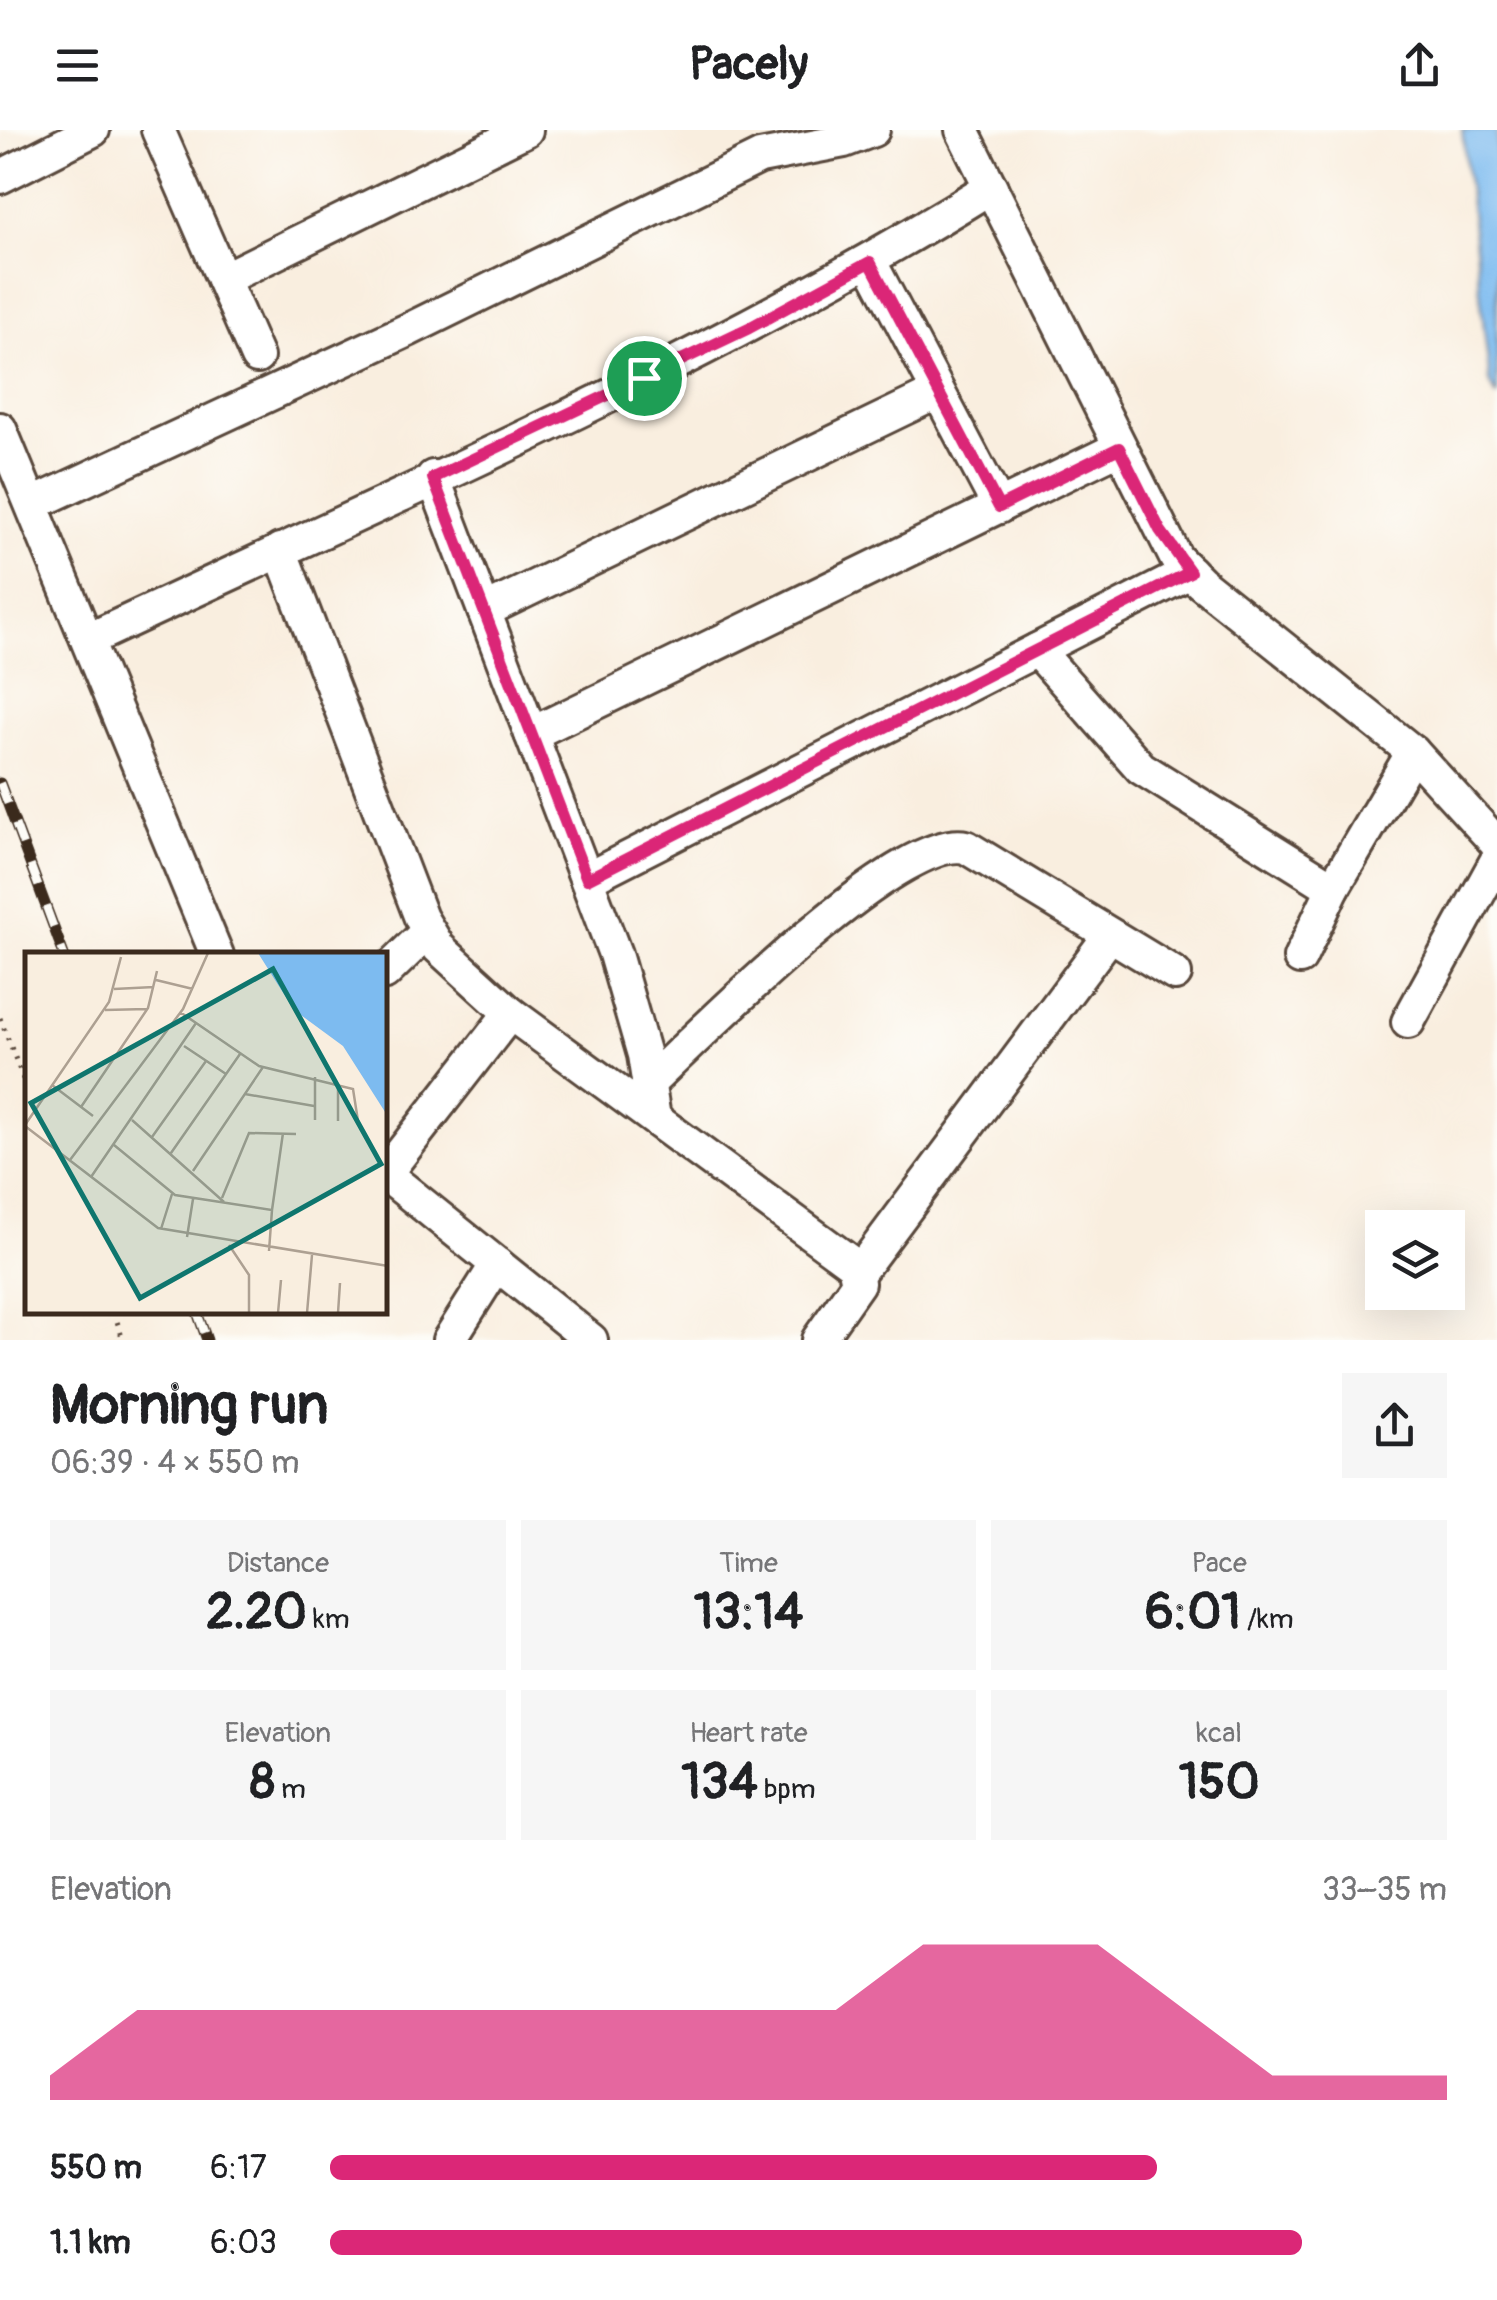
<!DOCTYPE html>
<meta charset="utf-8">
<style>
body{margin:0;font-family:Pangolin,sans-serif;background:#f6f6f6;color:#202124;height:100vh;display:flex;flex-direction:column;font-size:38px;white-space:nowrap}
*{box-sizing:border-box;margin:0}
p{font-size:32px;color:#757577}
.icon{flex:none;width:55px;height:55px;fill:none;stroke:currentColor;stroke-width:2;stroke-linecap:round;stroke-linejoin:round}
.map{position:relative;height:1210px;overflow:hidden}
.side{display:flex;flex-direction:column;background:#fff;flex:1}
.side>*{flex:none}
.buttons{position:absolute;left:1365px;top:1080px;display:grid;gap:20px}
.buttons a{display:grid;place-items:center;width:100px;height:100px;border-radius:0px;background:#fff;box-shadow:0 10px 40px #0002;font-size:50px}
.pin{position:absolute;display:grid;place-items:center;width:85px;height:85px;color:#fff;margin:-42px;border:5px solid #fff;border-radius:50%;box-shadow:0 2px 10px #0007}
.round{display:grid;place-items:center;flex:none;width:105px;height:105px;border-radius:0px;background:#f6f6f6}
.head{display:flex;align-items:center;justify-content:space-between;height:170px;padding:0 50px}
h1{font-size:55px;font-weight:700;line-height:75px}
.stats{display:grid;grid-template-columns:repeat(3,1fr);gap:15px;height:170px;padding:10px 50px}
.stats div{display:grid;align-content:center;border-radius:0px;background:#f6f6f6;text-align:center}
.stats b{font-size:50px;font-weight:700}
.stats small{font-size:28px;font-weight:400}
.stats p{font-size:28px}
.chart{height:280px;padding:20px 50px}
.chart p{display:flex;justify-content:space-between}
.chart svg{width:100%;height:180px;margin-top:10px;fill:#db2777;opacity:.7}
ul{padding:0 50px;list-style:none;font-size:32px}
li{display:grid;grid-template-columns:160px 120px 1fr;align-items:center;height:75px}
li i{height:25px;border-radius:12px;background:#db2777}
header{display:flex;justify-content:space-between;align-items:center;height:130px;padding:0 50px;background:#fff;font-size:45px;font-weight:700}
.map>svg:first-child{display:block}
</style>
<header><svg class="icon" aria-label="menu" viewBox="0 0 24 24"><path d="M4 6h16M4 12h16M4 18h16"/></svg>Pacely<svg class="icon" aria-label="share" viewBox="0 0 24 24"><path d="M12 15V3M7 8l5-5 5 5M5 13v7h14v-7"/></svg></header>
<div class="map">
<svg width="1497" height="1210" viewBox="0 0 1497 1210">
<rect width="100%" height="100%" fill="#fdfcf7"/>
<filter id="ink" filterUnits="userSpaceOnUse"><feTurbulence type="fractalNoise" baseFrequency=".01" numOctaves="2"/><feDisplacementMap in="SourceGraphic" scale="20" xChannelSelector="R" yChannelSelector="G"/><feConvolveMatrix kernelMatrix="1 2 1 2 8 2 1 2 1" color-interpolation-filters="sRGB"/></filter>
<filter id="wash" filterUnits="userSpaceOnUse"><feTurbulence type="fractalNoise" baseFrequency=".0048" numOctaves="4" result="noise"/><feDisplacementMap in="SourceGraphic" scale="40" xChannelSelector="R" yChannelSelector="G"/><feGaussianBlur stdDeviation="2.25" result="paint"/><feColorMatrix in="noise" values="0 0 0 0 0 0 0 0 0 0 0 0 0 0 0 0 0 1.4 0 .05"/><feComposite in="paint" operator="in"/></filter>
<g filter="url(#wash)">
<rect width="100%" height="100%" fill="#f9eedf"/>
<path fill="#7dbbf0" stroke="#5c7287" stroke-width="2.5" d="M 1462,0 L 1497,0 L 1497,268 L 1490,252 Z"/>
</g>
<g filter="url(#ink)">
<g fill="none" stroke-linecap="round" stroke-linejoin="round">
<g stroke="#58473b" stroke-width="38">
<g id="minor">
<path d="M 158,0 L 257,227"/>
<path d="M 962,0 L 1176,428 L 1200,452 L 1413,622 L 1497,714"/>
<path d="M 0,47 L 93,0"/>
<path d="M 870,132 L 999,377"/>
<path d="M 223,149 L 526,0"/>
<path d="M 0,299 L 217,825"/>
<path d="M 433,347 L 615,824 L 644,925 L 654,988"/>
<path d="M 33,374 L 410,199 L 760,27 L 844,11 L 873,0"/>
<path d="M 280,420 L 421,788 L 439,818 L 510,883 L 854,1135 L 858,1153 L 818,1210"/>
<path d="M 484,481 L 938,262"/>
<path d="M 88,510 C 392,367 705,235 991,57"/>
<path d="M 1037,520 L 1141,638 L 1333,758"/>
<path d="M 531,604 L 1119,318"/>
<path d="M 587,749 L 1190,442"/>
<path d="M 1300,828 L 1333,758 L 1413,622"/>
<path d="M 385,843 L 428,801"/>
<path d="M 1408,892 L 1497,730"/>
<path d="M 648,954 C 702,903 899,702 966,717 L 1175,844"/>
<path d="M 385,1044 L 591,1210"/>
<path d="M 385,1044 L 510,883"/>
<path d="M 859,1142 L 1110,805"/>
<path d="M 449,1210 L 497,1134"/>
</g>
</g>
<g stroke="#58473b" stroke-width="5" stroke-dasharray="2.5 8" stroke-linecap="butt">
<path d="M 0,888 L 28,962"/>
<path d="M 114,1182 L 123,1210"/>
</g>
<use href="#minor" stroke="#fff" stroke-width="32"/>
<g stroke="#3b2a1e" stroke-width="11">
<g id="rail">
<path d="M 0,653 L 64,825"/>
<path d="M 197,1182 L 207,1210"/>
</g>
</g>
<use href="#rail" stroke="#fdfcf7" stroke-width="8" stroke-dasharray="22" stroke-linecap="butt"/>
</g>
</g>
<g fill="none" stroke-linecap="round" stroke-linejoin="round" filter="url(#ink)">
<g stroke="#fff" stroke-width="20">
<path id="route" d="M 870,132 L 999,377 L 1119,318 L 1160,400 L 1190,442 L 587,749 L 433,348 L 749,198 Z"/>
</g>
<use href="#route" stroke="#db2777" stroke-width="12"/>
</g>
<g transform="translate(25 822)">
<rect width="362" height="362" fill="#f9eedf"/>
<path d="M 233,1 L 362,1 L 362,163 L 318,94 L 269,58 Z" fill="#7dbbf0"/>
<path fill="none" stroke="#ada092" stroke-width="2.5" d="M 131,28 L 168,37M 89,37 L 129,35M 80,58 L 122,57M 155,60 L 234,114 L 328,137 L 333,169M 159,94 L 201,122M 290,125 L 290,168M 313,132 L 313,169M 27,133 L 68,164M 220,142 L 289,154M 56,155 L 123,56 L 132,19M 107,168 L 199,250M 0,173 L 84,50 L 96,5M 0,174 L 133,276 L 363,314M 127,185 L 181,109M 89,193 L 150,243 L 247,258 L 244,299M 146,201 L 215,102M 45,208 L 158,57 L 183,1M 168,219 L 238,115M 66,225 L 171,71M 197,246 L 224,181 L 271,182M 247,258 L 258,181M 136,277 L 147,242M 162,285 L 168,247M 204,293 L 224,323 L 224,361M 253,361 L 256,328M 282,361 L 287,303M 313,361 L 315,331"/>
<path fill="#0f766e" fill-opacity="0.15" stroke="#0f766e" stroke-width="5" d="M 248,17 L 356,212 L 115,346 L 6,151 Z"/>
<rect width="362" height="362" fill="none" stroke="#3b2a1e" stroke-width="5"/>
</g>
</svg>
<div class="buttons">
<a><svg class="icon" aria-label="layers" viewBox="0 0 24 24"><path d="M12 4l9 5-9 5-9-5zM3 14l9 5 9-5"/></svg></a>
</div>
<div class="pin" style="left:644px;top:248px;background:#1e9e55"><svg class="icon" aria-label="arrive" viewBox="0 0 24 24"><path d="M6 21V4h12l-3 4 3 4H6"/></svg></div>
</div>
<section class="side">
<div class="head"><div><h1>Morning run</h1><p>06:39 · 4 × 550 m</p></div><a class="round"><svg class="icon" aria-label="share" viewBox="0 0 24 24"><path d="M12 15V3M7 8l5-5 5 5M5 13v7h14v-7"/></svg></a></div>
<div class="stats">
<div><p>Distance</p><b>2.20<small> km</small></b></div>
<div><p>Time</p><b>13:14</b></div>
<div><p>Pace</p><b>6:01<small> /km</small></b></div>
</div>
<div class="stats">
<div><p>Elevation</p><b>8<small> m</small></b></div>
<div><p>Heart rate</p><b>134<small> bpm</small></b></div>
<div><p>kcal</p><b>150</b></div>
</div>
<div class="chart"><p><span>Elevation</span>33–35 m</p>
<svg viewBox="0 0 160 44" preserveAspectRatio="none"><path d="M0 44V38L10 22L20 22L30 22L40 22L50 22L60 22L70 22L80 22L90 22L100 6L110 6L120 6L130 22L140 38L150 38L160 38V44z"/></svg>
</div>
<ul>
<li><b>550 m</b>6:17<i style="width:74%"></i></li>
<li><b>1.1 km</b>6:03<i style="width:87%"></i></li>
</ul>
</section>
